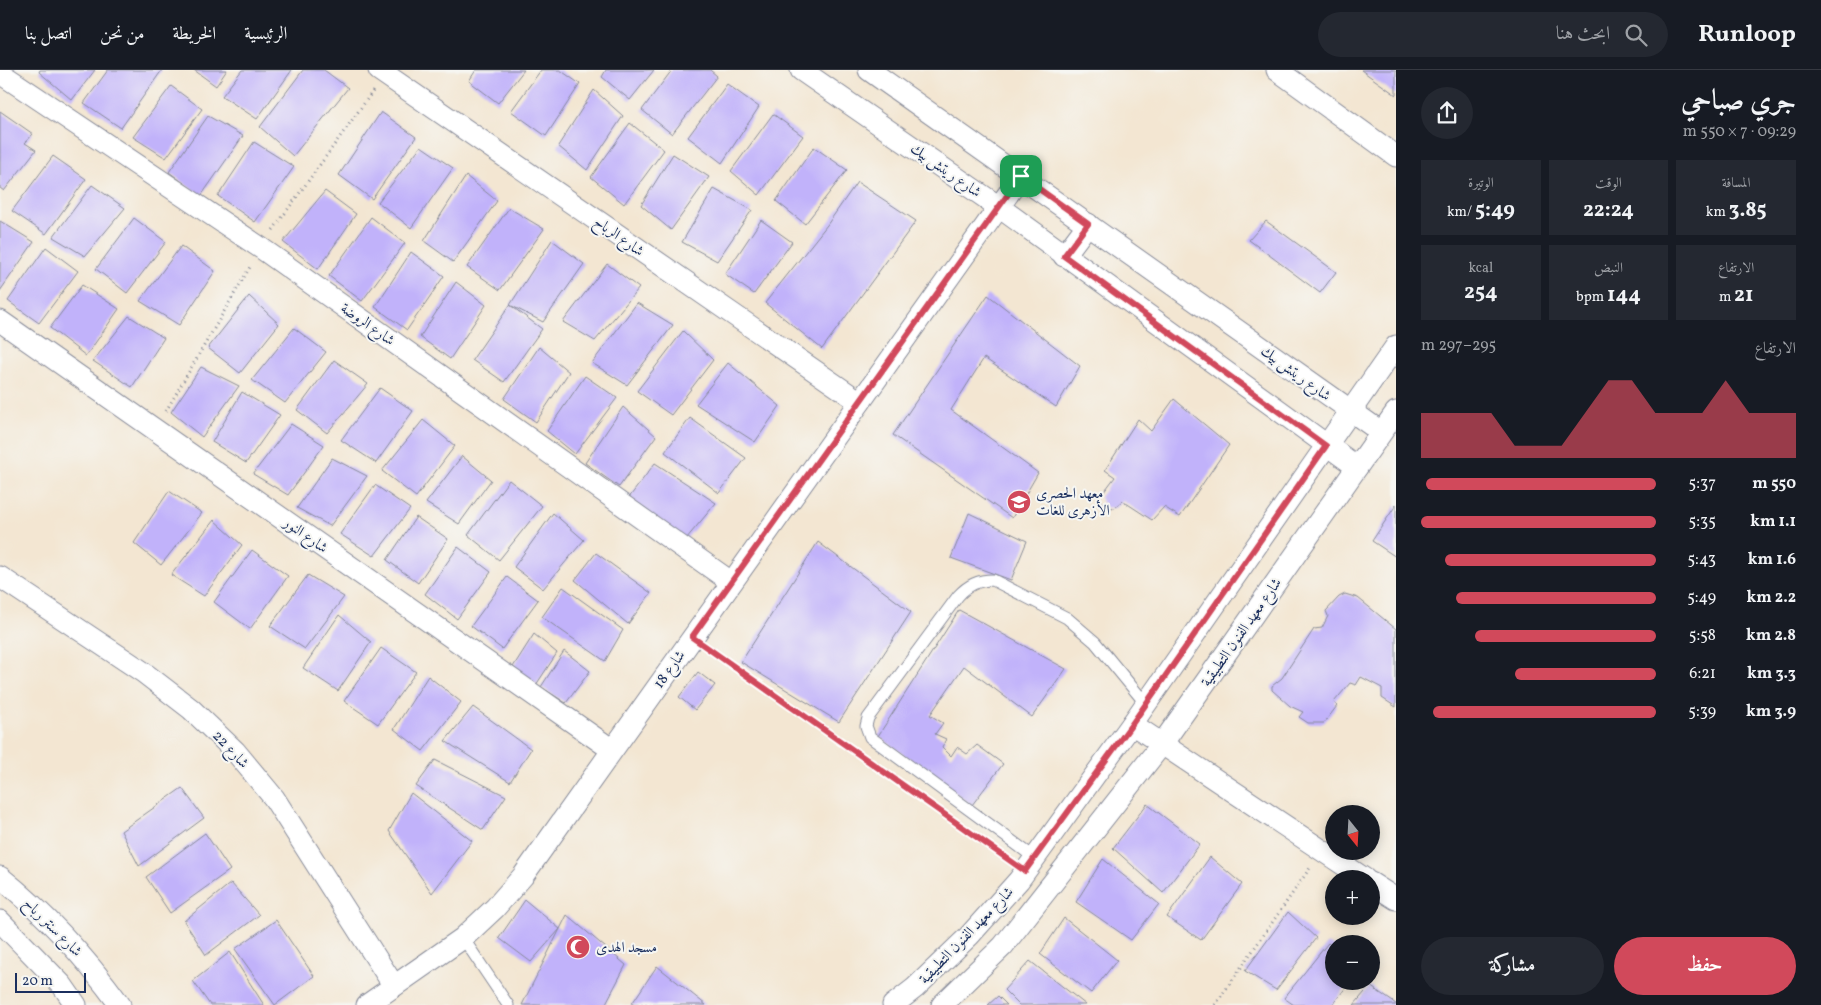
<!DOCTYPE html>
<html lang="ar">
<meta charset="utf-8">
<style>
body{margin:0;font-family:Vollkorn,Amiri,serif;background:#242831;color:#f1f3f6;direction:rtl;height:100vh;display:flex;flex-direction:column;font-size:19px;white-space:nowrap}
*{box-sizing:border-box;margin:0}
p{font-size:16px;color:#9ea1a6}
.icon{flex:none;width:28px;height:28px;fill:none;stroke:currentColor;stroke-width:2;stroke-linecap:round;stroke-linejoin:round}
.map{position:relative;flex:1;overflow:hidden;direction:ltr}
.side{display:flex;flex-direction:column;background:#171b24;width:425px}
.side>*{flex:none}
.needle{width:32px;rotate:162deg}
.fabs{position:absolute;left:1325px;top:735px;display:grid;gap:10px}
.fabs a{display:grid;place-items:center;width:55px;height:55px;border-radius:50%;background:#171b24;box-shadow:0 2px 12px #0003;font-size:25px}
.scale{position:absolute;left:15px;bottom:12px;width:71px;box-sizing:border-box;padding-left:5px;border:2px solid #1b2f5e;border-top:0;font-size:14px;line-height:18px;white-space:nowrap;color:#1b2f5e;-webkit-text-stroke:4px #f6f6f2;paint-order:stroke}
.pin{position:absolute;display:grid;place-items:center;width:42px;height:42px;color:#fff;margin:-21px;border-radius:10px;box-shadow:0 2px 8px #0006}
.round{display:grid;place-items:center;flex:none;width:52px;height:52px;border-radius:26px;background:#242831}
.head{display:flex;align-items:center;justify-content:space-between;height:85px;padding:0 25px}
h1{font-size:28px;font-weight:700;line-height:38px}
.metrics{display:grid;grid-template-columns:repeat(3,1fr);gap:8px;height:85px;padding:5px 25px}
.metrics div{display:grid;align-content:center;border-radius:0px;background:#242831;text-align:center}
.metrics b{font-size:21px;font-weight:700}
.metrics small{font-size:14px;font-weight:400}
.metrics p{font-size:14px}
.chart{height:140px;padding:10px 25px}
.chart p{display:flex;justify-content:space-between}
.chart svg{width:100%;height:90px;margin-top:5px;fill:#d1495b;opacity:.7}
.primary-button{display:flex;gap:10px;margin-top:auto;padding:10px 25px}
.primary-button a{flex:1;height:58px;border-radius:30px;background:#d1495b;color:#fff;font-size:20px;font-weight:700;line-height:58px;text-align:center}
.primary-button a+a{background:#242831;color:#f1f3f6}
ul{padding:0 25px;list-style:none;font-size:16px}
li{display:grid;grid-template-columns:80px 60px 1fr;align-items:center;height:38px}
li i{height:12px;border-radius:6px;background:#d1495b}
header{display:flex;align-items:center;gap:30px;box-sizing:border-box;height:70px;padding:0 25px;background:#171b24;border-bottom:1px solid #363941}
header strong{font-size:24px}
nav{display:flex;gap:28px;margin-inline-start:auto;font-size:18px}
.search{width:350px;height:45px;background:#242831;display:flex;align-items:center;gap:12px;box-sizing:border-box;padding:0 18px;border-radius:28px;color:#9ea1a6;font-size:19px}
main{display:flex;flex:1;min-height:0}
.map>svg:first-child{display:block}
</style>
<header>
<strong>Runloop</strong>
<div class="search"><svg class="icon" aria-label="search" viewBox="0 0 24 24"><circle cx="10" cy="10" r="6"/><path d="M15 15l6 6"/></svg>ابحث هنا</div>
<nav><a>الرئيسية</a><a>الخريطة</a><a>من نحن</a><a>اتصل بنا</a></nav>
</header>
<main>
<section class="side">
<div class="head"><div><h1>جري صباحي</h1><p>09:29 · 7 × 550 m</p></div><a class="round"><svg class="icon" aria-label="share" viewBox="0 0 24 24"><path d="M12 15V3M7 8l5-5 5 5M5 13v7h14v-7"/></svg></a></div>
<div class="metrics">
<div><p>المسافة</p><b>3.85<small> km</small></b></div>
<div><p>الوقت</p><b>22:24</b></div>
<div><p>الوتيرة</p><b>5:49<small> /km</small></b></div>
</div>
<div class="metrics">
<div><p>الارتفاع</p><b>21<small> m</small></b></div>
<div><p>النبض</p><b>144<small> bpm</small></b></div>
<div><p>kcal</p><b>254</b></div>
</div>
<div class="chart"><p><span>الارتفاع</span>295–297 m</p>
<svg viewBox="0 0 160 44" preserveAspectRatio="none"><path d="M0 44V22L10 22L20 22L30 22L40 38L50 38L60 38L70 22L80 6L90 6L100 22L110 22L120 22L130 6L140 22L150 22L160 22V44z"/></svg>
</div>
<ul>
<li><b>550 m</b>5:37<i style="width:98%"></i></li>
<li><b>1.1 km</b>5:35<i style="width:100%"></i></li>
<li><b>1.6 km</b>5:43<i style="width:90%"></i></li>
<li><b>2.2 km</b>5:49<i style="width:85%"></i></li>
<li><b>2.8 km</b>5:58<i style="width:77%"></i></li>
<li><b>3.3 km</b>6:21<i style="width:60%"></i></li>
<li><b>3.9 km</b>5:39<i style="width:95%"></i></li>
</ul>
<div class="primary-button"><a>حفظ</a><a>مشاركة</a></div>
</section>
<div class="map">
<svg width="1396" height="935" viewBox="0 0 1396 935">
<rect width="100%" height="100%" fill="#f6f6f2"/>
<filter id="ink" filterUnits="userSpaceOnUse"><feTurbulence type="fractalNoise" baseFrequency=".02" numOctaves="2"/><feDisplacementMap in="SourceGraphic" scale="10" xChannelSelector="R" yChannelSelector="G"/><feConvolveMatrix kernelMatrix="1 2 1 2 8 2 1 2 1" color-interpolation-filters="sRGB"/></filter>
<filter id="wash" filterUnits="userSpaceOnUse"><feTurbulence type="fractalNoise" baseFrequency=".0096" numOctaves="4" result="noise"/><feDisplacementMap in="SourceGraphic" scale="20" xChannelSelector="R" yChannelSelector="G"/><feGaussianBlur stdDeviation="1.12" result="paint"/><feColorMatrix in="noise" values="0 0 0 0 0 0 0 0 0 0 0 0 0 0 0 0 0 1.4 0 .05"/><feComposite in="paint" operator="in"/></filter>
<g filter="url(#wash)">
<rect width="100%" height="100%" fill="#f3e6d2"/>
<g id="blocks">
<g fill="#c1b2fa">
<path d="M 40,0 L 95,0 L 72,30 L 39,2 Z"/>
<path d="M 108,0 L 162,0 L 121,58 L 84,33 Z"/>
<path d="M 194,0 L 227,0 L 216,16 Z"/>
<path d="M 242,0 L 292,0 L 257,49 L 222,26 Z"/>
<path d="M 303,0 L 324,0 L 348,18 L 293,86 L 260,57 Z"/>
<path d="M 476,0 L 524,0 L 498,33 L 469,11 Z"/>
<path d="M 541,0 L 560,0 L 580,14 L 546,66 L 511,41 Z"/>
<path d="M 606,0 L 654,0 L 630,30 L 602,7 Z"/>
<path d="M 672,0 L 710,0 L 717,6 L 672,64 L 642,40 Z"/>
<path d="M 1361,0 L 1396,0 L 1396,25 Z"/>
<path d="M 727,14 L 759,37 L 722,93 L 688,67 Z"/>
<path d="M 171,16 L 202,39 L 166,88 L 133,67 Z"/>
<path d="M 594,20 L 623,46 L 587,100 L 558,76 Z"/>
<path d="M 0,41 L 33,64 L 25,73 L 36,80 L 4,121 L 0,118 Z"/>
<path d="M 381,42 L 416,67 L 372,129 L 339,105 Z"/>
<path d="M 773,44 L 803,66 L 759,125 L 731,101 Z"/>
<path d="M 208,46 L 243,66 L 201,126 L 169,102 Z"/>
<path d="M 630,53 L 664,80 L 624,134 L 591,107 Z"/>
<path d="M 254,72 L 294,97 L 255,152 L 218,126 Z"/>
<path d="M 421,76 L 453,98 L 411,158 L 378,132 Z"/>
<path d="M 814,77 L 847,100 L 805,154 L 776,131 Z"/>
<path d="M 673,84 L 709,107 L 671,160 L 641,135 Z"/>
<path d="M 53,86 L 86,109 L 46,164 L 12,141 Z"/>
<path d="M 466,106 L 497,131 L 453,192 L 424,171 Z"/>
<path d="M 857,112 L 916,151 L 822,279 L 765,233 L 827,155 Z"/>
<path d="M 92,115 L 125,138 L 85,186 L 53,167 Z"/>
<path d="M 714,119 L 752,140 L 717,191 L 682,172 Z"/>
<path d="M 325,121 L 356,144 L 318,199 L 283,172 Z"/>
<path d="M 509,138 L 544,159 L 500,220 L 467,197 Z"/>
<path d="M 371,147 L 405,173 L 362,231 L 329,206 Z"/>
<path d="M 134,148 L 166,172 L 127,223 L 96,199 Z"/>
<path d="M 761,150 L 792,172 L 754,224 L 725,204 Z"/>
<path d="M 0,151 L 34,172 L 0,221 Z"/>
<path d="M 1266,151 L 1336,202 L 1320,223 L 1249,170 Z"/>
<path d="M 552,170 L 584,194 L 543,252 L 510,235 Z"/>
<path d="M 181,176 L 215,201 L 179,255 L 140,231 Z"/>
<path d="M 46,177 L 78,201 L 39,253 L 8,231 Z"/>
<path d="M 411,182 L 444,206 L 407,260 L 375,237 Z"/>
<path d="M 607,194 L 639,218 L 595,271 L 563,252 Z"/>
<path d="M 456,212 L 486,235 L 450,289 L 420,267 Z"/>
<path d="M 82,215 L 119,239 L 86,286 L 50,258 Z"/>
<path d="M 988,225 L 1080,296 L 1056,337 L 984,288 L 951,340 L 1038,403 L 1012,448 L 893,365 Z"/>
<path d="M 249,226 L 279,254 L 240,303 L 208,278 Z"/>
<path d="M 637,233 L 673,255 L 627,315 L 592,293 Z"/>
<path d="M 510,235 L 542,259 L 504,312 L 472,290 Z"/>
<path d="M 129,246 L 164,268 L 132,317 L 93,291 Z"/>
<path d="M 294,258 L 326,282 L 285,333 L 252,310 Z"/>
<path d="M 683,261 L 713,290 L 671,345 L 637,321 Z"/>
<path d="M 539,277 L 569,302 L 536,352 L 504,329 Z"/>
<path d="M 334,290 L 368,314 L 327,363 L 297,340 Z"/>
<path d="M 728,293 L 780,336 L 755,372 L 696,334 Z"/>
<path d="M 201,297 L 239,316 L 202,367 L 171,342 Z"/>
<path d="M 585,306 L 617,328 L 575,384 L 547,361 Z"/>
<path d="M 380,318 L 413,341 L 376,393 L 341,370 Z"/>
<path d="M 242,322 L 280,345 L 246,393 L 212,372 Z"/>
<path d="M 1174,329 L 1229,375 L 1180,447 L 1164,437 L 1152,450 L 1123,431 L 1115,438 L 1104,437 L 1100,427 L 1115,407 L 1105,400 L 1138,349 L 1151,361 Z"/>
<path d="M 623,337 L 656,366 L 619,417 L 585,393 Z"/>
<path d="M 690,348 L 746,388 L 719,423 L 665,382 Z"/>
<path d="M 423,350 L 455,376 L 416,427 L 382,401 Z"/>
<path d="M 291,354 L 324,375 L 288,425 L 253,404 Z"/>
<path d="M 462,386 L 491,410 L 459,454 L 426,433 Z"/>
<path d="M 332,388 L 367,406 L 330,456 L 297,438 Z"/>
<path d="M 655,393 L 716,433 L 686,469 L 628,429 Z"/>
<path d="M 509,410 L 542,436 L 499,490 L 468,465 Z"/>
<path d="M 375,415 L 410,439 L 374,486 L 340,464 Z"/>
<path d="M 169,421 L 202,443 L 161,495 L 134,473 Z"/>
<path d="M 1396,435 L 1396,487 L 1372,471 Z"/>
<path d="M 553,443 L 584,470 L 543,519 L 514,497 Z"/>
<path d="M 969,443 L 1027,471 L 1011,510 L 951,488 Z"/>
<path d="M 416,447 L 448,469 L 418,513 L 387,490 Z"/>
<path d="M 214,450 L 242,475 L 204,526 L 171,505 Z"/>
<path d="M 818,472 L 911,542 L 839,652 L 741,592 Z"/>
<path d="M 458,477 L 491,502 L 457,549 L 425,524 Z"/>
<path d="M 252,480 L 288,506 L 250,559 L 214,532 Z"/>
<path d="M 596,483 L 651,523 L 628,554 L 575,510 Z"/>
<path d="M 308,505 L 344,527 L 305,579 L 270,556 Z"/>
<path d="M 507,507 L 538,530 L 502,579 L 471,556 Z"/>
<path d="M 563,517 L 623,560 L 605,591 L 542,547 Z"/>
<path d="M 1345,524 L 1358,528 L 1396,559 L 1396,637 L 1382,628 L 1382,618 L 1361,607 L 1356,615 L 1350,613 L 1334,632 L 1337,636 L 1324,653 L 1308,653 L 1299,647 L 1303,642 L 1290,636 L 1272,620 L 1272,616 L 1282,608 L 1314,559 L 1322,558 L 1328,546 L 1326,541 L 1339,527 Z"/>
<path d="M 959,540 L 1066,599 L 1032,647 L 964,596 L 930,645 L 943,653 L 935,664 L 946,669 L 942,677 L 951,686 L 957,677 L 967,684 L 977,675 L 1003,694 L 972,735 L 878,666 Z"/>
<path d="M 339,545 L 371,572 L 338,621 L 303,598 Z"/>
<path d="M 534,564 L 557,583 L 536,615 L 513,597 Z"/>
<path d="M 381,578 L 416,602 L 378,654 L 344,631 Z"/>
<path d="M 564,581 L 590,601 L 566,633 L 541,617 Z"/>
<path d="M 698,602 L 715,615 L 695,640 L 679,627 Z"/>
<path d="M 428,606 L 461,632 L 423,681 L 394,659 Z"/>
<path d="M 473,637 L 531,679 L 510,712 L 445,671 Z"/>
<path d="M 435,690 L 506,726 L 483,760 L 416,716 Z"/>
<path d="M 182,718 L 204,748 L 139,796 L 121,761 Z"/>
<path d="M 411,723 L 472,771 L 432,823 L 389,761 Z"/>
<path d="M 1147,734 L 1200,774 L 1163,823 L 1113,778 Z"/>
<path d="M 205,763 L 230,800 L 170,843 L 146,807 Z"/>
<path d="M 1210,787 L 1242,814 L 1201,870 L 1167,847 Z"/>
<path d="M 1103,789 L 1159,834 L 1131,870 L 1076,832 Z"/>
<path d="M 231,813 L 259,845 L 206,885 L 184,851 Z"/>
<path d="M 525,830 L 560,859 L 531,892 L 499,868 Z"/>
<path d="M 1288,842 L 1316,868 L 1276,920 L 1245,901 Z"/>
<path d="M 567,845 L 626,895 L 605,935 L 522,935 Z"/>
<path d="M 1064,848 L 1117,890 L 1091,923 L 1040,884 Z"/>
<path d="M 276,850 L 314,906 L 275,935 L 235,879 Z"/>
<path d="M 1328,873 L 1334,877 L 1334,911 L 1351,911 L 1332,935 L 1294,935 L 1284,928 Z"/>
<path d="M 230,882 L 264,935 L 210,935 L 193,911 Z"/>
<path d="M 1030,891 L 1086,935 L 1019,935 L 1004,920 Z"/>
<path d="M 657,896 L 706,935 L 631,935 Z"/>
<path d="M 1370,916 L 1396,934 L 1396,935 L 1354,935 Z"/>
<path d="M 998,926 L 1007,935 L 988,935 Z"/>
</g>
</g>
</g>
<g filter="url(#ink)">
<use href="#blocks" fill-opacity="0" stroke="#878a98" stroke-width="1"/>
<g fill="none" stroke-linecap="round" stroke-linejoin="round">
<g stroke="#878a98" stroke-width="13">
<g id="lane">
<path d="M 1035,788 L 870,667 L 866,656 L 868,648 L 958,526 C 968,515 978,510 993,510 L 1067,548 L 1095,572 L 1146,634"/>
<path d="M 463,868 L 508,935"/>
</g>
</g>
<g stroke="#878a98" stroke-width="23">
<g id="street">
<path d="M 379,0 L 860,332"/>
<path d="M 801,0 L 999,137 L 1357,397"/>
<path d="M 869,0 L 1381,362"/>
<path d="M 1277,0 L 1396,86"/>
<path d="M 0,3 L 261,178 L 731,512"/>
<path d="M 1064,186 L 1088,154"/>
<path d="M 0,251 L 611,679"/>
<path d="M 0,507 L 143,602 L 191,639 L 235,681 L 274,728 L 394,916"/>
<path d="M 1132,654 L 1365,809"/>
<path d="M 0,807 C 46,844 85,887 120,935"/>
<path d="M 1371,813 L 1396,829"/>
<path d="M 0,851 L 62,915 L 76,935"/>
<path d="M 367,935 L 463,868 L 495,838 L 523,806 L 1021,106"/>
<path d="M 893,935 L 915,918 L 969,866 L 1019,810 L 1132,654 L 1396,276"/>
<path d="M 942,935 L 1003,876 L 1162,674 L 1396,342"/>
</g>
</g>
<g stroke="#878a98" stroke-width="3" stroke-dasharray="1 4" stroke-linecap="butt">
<path d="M 273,160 L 373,21"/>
<path d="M 166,341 L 250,197"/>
<path d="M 711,580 L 886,703"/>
<path d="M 1215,935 L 1310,798"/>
</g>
<use href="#lane" stroke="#fff" stroke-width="11"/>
<use href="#street" stroke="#fff" stroke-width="21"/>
</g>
</g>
<g fill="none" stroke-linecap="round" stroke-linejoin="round" filter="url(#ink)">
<g stroke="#fff" stroke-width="10">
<path id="route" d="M 1021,106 L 1088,154 L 1064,186 L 1326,376 L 1132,654 L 1025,801 L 692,567 Z"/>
</g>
<use href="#route" stroke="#d1495b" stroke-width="6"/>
</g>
<defs>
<g id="school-disc" transform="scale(1.25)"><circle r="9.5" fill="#d1495b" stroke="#f6f6f2"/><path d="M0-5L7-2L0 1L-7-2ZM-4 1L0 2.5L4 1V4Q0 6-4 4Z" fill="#fff"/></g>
<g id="mosque-disc" transform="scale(1.25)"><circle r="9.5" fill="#d1495b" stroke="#f6f6f2"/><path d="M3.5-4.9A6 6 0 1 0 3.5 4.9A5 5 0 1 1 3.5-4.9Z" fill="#fff"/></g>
</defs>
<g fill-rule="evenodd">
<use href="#school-disc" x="1019" y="432"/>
<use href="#mosque-disc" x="578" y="877"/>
</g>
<g text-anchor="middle" stroke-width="4" stroke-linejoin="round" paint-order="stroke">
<g font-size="15" fill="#1b2f5e" stroke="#f6f6f2">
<text transform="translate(946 100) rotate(35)" y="5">شارع ريتش بيك</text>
<text transform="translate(619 166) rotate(35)" y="5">شارع الرباح</text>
<text transform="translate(368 254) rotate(35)" y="5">شارع الروضة</text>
<text transform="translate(1296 303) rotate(36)" y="5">شارع ريتش بيك</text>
<text transform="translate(306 465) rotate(35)" y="5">شارع النور</text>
<text transform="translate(1241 562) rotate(-55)" y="5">شارع معهد الفنون التطبيقية</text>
<text transform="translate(669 599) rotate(-54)" y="5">شارع 18</text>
<text transform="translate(231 679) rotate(47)" y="5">شارع 22</text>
<text transform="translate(53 857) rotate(45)" y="5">شارع سنتر رباح</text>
<text transform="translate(966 865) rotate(-46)" y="5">شارع معهد الفنون التطبيقية</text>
</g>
<g font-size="15" fill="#1b2f5e" stroke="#f6f6f2" text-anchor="start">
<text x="1036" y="428">معهد الحصرى<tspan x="1036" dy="17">الأزهرى للغات</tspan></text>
<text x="596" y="882">مسجد الهدى</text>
</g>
</g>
</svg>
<div class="fabs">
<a><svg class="needle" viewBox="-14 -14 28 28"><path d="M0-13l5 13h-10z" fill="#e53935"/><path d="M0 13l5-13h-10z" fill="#9ea1a6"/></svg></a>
<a>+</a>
<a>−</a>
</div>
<div class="scale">20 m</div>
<div class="pin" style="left:1021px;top:106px;background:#1e9e55"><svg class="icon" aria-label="arrive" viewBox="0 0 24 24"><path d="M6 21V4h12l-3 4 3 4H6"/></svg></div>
</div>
</main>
